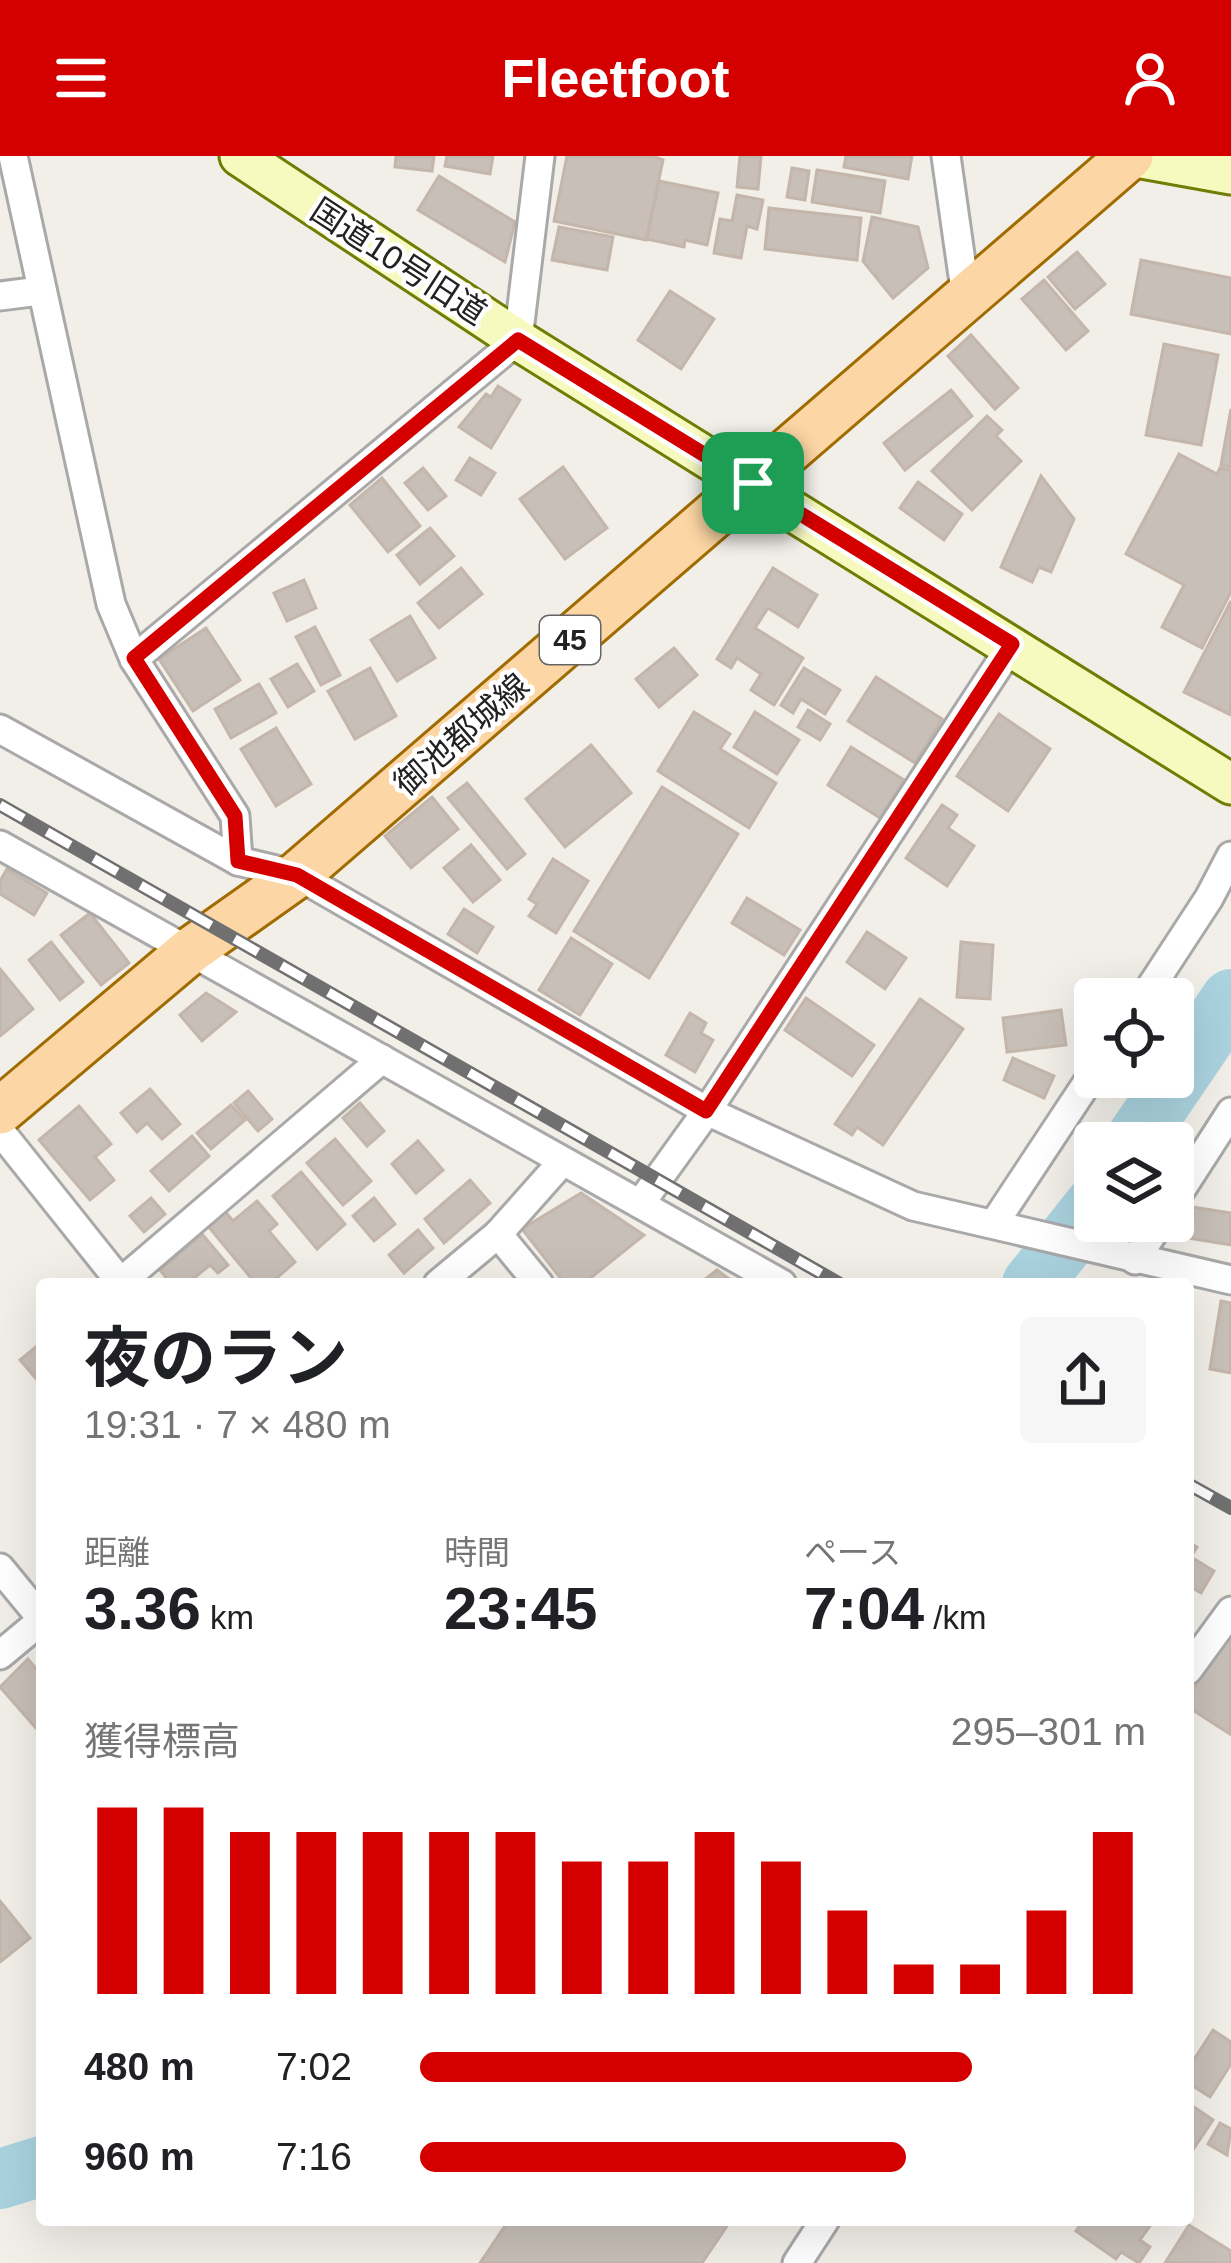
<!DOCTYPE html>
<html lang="ja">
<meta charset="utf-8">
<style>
body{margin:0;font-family:Arial,"Noto Sans JP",sans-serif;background:#f6f6f6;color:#202124;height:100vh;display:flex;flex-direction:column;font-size:45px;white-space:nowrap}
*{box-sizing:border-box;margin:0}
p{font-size:39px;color:#757577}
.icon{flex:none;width:66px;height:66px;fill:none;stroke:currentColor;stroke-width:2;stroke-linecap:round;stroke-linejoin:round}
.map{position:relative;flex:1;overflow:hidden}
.panel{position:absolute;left:36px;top:1122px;width:1158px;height:948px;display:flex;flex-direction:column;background:#fff;border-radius:12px;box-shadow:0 12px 48px #0002}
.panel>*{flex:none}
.tools{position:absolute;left:1074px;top:822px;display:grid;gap:24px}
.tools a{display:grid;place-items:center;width:120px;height:120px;border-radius:12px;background:#fff;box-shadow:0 12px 48px #0002;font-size:60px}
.pin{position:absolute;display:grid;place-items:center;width:102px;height:102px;color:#fff;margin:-51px;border-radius:24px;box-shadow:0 6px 18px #0006}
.round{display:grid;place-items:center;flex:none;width:126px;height:126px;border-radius:12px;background:#f6f6f6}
.overview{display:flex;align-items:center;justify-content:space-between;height:204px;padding:0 48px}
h1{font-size:66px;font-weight:700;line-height:90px}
.figures{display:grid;grid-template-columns:repeat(3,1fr);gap:18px;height:204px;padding:12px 48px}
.figures div{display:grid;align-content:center}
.figures b{font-size:60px;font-weight:700}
.figures small{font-size:33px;font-weight:400}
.figures p{font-size:33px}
.chart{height:336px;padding:24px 48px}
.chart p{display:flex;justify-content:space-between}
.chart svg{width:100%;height:216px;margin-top:12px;stroke:#d40000;stroke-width:6}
ul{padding:0 48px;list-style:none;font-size:39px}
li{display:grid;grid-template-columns:192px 144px 1fr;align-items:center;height:90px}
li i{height:30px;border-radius:15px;background:#d40000}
header{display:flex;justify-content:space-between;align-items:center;height:156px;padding:0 48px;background:#d40000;color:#fff;font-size:54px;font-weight:700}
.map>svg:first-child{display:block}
</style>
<header><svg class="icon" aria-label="menu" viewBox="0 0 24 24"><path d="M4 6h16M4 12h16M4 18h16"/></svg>Fleetfoot<svg class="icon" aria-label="person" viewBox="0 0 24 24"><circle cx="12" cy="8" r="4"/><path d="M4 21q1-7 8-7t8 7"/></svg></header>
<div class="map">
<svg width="1231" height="2107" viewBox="0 0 1231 2107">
<rect width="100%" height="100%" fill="#f2efe9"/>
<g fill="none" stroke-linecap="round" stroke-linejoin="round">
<g stroke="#aad3df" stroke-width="60">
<path d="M 1133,987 L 1231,843"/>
<path d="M 1032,1128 L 1095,1049"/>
<path d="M 0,2023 L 42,2010"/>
</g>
</g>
<g fill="#c7bfb8" stroke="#c4b6ab" stroke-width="3">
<path d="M 396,0 L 434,0 L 432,15 L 395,11 Z"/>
<path d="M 447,0 L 493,0 L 490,18 L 445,10 Z"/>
<path d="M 567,0 L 652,0 L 663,4 L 646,84 L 554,65 Z"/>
<path d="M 740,0 L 761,0 L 758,33 L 737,31 Z"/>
<path d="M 846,0 L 912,0 L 908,23 L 844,11 Z"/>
<path d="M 792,12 L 809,15 L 805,44 L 787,41 Z"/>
<path d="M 817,14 L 885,25 L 880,57 L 812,46 Z"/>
<path d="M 439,20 L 515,66 L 505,106 L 418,54 Z"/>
<path d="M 659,25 L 718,37 L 707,89 L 685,84 L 684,91 L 647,83 Z"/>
<path d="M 737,39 L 763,44 L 757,73 L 747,70 L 741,102 L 714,97 L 720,63 L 732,65 Z"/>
<path d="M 769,52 L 861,62 L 857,104 L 765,93 Z"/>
<path d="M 872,61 L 918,71 L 928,112 L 893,142 L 863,105 Z"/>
<path d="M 559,71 L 613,81 L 607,114 L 552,104 Z"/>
<path d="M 1077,96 L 1105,128 L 1075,153 L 1048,121 Z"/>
<path d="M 1141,104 L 1231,122 L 1231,178 L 1131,158 Z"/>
<path d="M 1044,124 L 1088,175 L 1066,194 L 1022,143 Z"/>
<path d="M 670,135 L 714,163 L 681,213 L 638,184 Z"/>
<path d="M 971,179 L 1018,232 L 995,253 L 948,200 Z"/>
<path d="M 1164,188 L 1218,199 L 1201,289 L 1146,279 Z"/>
<path d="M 498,230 L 520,244 L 491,292 L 459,271 L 486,238 L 491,241 Z"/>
<path d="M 951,234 L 972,260 L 905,314 L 884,287 Z"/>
<path d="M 1231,253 L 1231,311 L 1221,309 Z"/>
<path d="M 987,260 L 1002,274 L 996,280 L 1021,305 L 972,354 L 932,315 Z"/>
<path d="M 1179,298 L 1217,318 L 1220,312 L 1231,314 L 1231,436 L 1202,492 L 1162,471 L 1184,429 L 1126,398 Z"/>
<path d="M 470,302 L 495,317 L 481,339 L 456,324 Z"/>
<path d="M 563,311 L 607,372 L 565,403 L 520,343 Z"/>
<path d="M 423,312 L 446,340 L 428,354 L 405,327 Z"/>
<path d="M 1041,320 L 1074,363 L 1051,416 L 1039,411 L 1032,426 L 1001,411 Z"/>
<path d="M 382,322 L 420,370 L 388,396 L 350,349 Z"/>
<path d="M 918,326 L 962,358 L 944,384 L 900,352 Z"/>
<path d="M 430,372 L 454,400 L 420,428 L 397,399 Z"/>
<path d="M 461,412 L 482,438 L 439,472 L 418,447 Z"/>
<path d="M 773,412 L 817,439 L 798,471 L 768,452 L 755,472 L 803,502 L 774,549 L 751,534 L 761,518 L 737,502 L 731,512 L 717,503 Z"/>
<path d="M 304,424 L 316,452 L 287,465 L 274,437 Z"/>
<path d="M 1231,445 L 1231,559 L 1184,536 Z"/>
<path d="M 410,460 L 435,502 L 397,525 L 371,484 Z"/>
<path d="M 315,471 L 340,519 L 321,529 L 296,481 Z"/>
<path d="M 206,472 L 240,524 L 193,555 L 159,503 Z"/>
<path d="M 674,492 L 697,519 L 659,551 L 636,523 Z"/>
<path d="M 297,508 L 314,535 L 288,551 L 271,523 Z"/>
<path d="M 370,512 L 396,560 L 355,583 L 328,535 Z"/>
<path d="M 804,512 L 840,534 L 825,558 L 801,543 L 793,557 L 781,549 Z"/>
<path d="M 876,521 L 942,563 L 915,607 L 848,565 Z"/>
<path d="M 259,528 L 276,557 L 231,582 L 215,553 Z"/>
<path d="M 808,554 L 830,568 L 820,584 L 798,571 Z"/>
<path d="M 694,556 L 730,578 L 720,593 L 776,627 L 749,672 L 658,615 Z"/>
<path d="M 755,556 L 799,584 L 777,618 L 734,591 Z"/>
<path d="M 999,558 L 1050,593 L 1008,655 L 957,620 Z"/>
<path d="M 276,572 L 311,628 L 276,650 L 241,593 Z"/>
<path d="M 591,589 L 631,637 L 565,691 L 526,643 Z"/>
<path d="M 851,591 L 904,624 L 880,662 L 828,629 Z"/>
<path d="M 467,627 L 525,698 L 507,713 L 448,642 Z"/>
<path d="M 662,631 L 738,678 L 649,822 L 574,775 Z"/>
<path d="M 432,641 L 458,673 L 411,712 L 385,680 Z"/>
<path d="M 942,649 L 957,659 L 948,672 L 974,690 L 947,730 L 906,702 Z"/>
<path d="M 471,689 L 500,724 L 473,746 L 444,712 Z"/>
<path d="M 553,703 L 588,725 L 556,777 L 529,760 L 537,748 L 529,743 Z"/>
<path d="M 7,713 L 47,737 L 34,759 L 0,738 L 0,725 Z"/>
<path d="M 747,742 L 800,774 L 784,799 L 732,767 Z"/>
<path d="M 464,753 L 493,771 L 477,797 L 448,778 Z"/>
<path d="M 90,757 L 129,807 L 101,829 L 61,779 Z"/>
<path d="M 867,776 L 906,802 L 885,833 L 847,806 Z"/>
<path d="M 571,782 L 612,808 L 580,859 L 539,834 Z"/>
<path d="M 51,786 L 83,826 L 60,844 L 29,804 Z"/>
<path d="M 961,786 L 993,789 L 990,843 L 957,841 Z"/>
<path d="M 0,813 L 33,853 L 0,880 Z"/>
<path d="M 206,837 L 236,856 L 202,885 L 180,859 Z"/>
<path d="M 806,842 L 874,889 L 852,920 L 785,874 Z"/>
<path d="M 920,843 L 963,873 L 883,989 L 857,971 L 852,979 L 835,968 Z"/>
<path d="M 1061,854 L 1066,889 L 1007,896 L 1003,862 Z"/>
<path d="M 690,857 L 706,867 L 701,877 L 713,884 L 695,916 L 666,899 Z"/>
<path d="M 1013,902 L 1054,920 L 1044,942 L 1004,924 Z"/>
<path d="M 150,933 L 180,968 L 162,983 L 147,967 L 137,976 L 121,957 Z"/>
<path d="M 248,935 L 272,963 L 258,975 L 234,947 Z"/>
<path d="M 360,947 L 384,975 L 367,990 L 343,962 Z"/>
<path d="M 231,949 L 245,964 L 211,993 L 197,977 Z"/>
<path d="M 79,950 L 111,988 L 95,1001 L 114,1024 L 90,1044 L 39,984 Z"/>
<path d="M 192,980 L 209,1000 L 169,1035 L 151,1015 Z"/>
<path d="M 335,983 L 371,1025 L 343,1049 L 307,1007 Z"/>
<path d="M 418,985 L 443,1014 L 416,1037 L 392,1008 Z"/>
<path d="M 301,1016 L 345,1068 L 317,1093 L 273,1040 Z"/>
<path d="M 470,1024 L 490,1047 L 444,1087 L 425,1063 Z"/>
<path d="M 581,1037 L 644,1079 L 583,1128 L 565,1128 L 522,1073 Z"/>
<path d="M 151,1042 L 165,1058 L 144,1076 L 130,1060 Z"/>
<path d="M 374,1042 L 395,1068 L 374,1085 L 353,1060 Z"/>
<path d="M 257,1045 L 277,1068 L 269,1075 L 295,1106 L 270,1128 L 256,1128 L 207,1069 L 224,1054 L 233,1065 Z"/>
<path d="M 1186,1050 L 1231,1057 L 1231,1089 L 1182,1081 Z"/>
<path d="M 418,1074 L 433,1092 L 404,1117 L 389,1099 Z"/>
<path d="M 202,1078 L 228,1109 L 218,1117 L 210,1109 L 187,1128 L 171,1128 L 160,1114 Z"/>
<path d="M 717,1114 L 736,1128 L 699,1128 Z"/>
<path d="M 1221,1145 L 1231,1147 L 1231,1217 L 1210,1213 Z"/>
<path d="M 42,1186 L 42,1224 L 39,1226 L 20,1204 Z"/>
<path d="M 1188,1386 L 1197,1391 L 1191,1401 L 1214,1415 L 1201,1437 L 1191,1431 L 1188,1437 Z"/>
<path d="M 1226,1482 L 1231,1485 L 1230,1578 L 1188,1551 L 1188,1542 Z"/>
<path d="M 28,1503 L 42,1520 L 42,1579 L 0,1531 Z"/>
<path d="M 0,1745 L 30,1782 L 0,1806 Z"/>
<path d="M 1213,1874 L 1231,1886 L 1231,1908 L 1210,1941 L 1188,1927 L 1188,1913 Z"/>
<path d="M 1188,1947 L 1213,1964 L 1188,2001 Z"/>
<path d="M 1220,1967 L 1231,1973 L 1227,1999 L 1208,1988 Z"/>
<path d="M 509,2064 L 731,2064 L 702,2107 L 480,2107 Z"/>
<path d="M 1083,2064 L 1154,2064 L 1140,2084 L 1150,2091 L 1139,2107 L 1121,2096 L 1116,2103 L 1076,2075 Z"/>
<path d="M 1189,2069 L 1231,2095 L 1231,2107 L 1165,2107 Z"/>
</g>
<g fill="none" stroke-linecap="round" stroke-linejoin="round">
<g stroke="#a9a9a9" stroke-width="33">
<g id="street">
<path d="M 13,0 L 111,448 L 134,503 L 235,660 L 238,705"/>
<path d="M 946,0 L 966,141"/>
<path d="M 0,140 L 40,135"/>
<path d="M 134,503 L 518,184 L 540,0"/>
<path d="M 0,573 L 238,705 L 297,719 L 707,955 L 913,1050 L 1231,1124"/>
<path d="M 0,689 L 640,1048 L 707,955 L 1012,489"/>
<path d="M 1143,843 L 1209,742 L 1231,700"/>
<path d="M 0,975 L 122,1128"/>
<path d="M 1173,1046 L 1231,956"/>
<path d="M 640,1048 L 782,1128"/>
<path d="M 995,1066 L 1095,915"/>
<path d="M 1135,1104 L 1161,1065"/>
<path d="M 121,1126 L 382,903"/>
<path d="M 438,1128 L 498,1078"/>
<path d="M 539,1128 L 498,1078 L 562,1006"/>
<path d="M 0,1412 L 42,1463"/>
<path d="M 0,1499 L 42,1464"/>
<path d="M 1188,1514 L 1231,1455"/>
<path d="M 797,2107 L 825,2064"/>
</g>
</g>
<g stroke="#707d05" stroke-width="45">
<g id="secondary">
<path d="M 240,0 L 518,184 L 1231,628"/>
<path d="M 1131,0 L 1231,18"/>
</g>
</g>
<g stroke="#a06b00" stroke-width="51">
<path id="primary" d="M 0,955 L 191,794 L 297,719 L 1130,0"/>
</g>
<use href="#street" stroke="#fff" stroke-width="27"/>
<use href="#secondary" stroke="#f7fabf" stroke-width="39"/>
<use href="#primary" stroke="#fcd6a4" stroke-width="45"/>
<g stroke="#707070" stroke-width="14">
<g id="rail">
<path d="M 0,649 L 840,1128"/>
<path d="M 1188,1328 L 1231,1352"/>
</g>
</g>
<use href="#rail" stroke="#fff" stroke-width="9" stroke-dasharray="27" stroke-linecap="butt"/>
</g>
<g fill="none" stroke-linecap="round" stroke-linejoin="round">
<g stroke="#fff" stroke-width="24">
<path id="route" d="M 518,184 L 1012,488 L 706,955 L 297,719 L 238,705 L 235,660 L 134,502 Z"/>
</g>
<use href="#route" stroke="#d40000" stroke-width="15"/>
</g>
<g text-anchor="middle" stroke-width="9" stroke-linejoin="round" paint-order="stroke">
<rect fill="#fff" stroke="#646464" stroke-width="3" x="540" y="460" width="60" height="48" rx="9"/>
<g font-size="30" font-weight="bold" fill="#222">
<text x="570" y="494">45</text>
</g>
<g font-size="33" fill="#222" stroke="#fff">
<text transform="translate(399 105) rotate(33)" y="12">国道10号旧道</text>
<text transform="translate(461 578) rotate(-41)" y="12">御池都城線</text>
</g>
</g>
</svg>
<div class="tools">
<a><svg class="icon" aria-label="locate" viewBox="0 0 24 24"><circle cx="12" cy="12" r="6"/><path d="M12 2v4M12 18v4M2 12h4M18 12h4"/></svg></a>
<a><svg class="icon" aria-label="layers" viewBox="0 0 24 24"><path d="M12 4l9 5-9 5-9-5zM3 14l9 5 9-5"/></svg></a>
</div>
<div class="pin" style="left:753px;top:327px;background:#1e9e55"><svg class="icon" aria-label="arrive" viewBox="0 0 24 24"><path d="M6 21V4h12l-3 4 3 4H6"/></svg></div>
<section class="panel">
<div class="overview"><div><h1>夜のラン</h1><p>19:31 · 7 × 480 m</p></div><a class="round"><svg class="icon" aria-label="share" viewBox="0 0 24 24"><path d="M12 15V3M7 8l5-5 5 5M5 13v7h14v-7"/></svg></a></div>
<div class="figures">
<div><p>距離</p><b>3.36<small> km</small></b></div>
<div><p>時間</p><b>23:45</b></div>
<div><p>ペース</p><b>7:04<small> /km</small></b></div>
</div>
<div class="chart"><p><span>獲得標高</span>295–301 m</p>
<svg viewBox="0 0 160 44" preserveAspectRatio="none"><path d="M5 44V6M15 44V6M25 44V11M35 44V11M45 44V11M55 44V11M65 44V11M75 44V17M85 44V17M95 44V11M105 44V17M115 44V27M125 44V38M135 44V38M145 44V27M155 44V11"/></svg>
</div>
<ul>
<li><b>480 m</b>7:02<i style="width:76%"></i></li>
<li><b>960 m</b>7:16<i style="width:67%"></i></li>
</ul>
</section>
</div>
